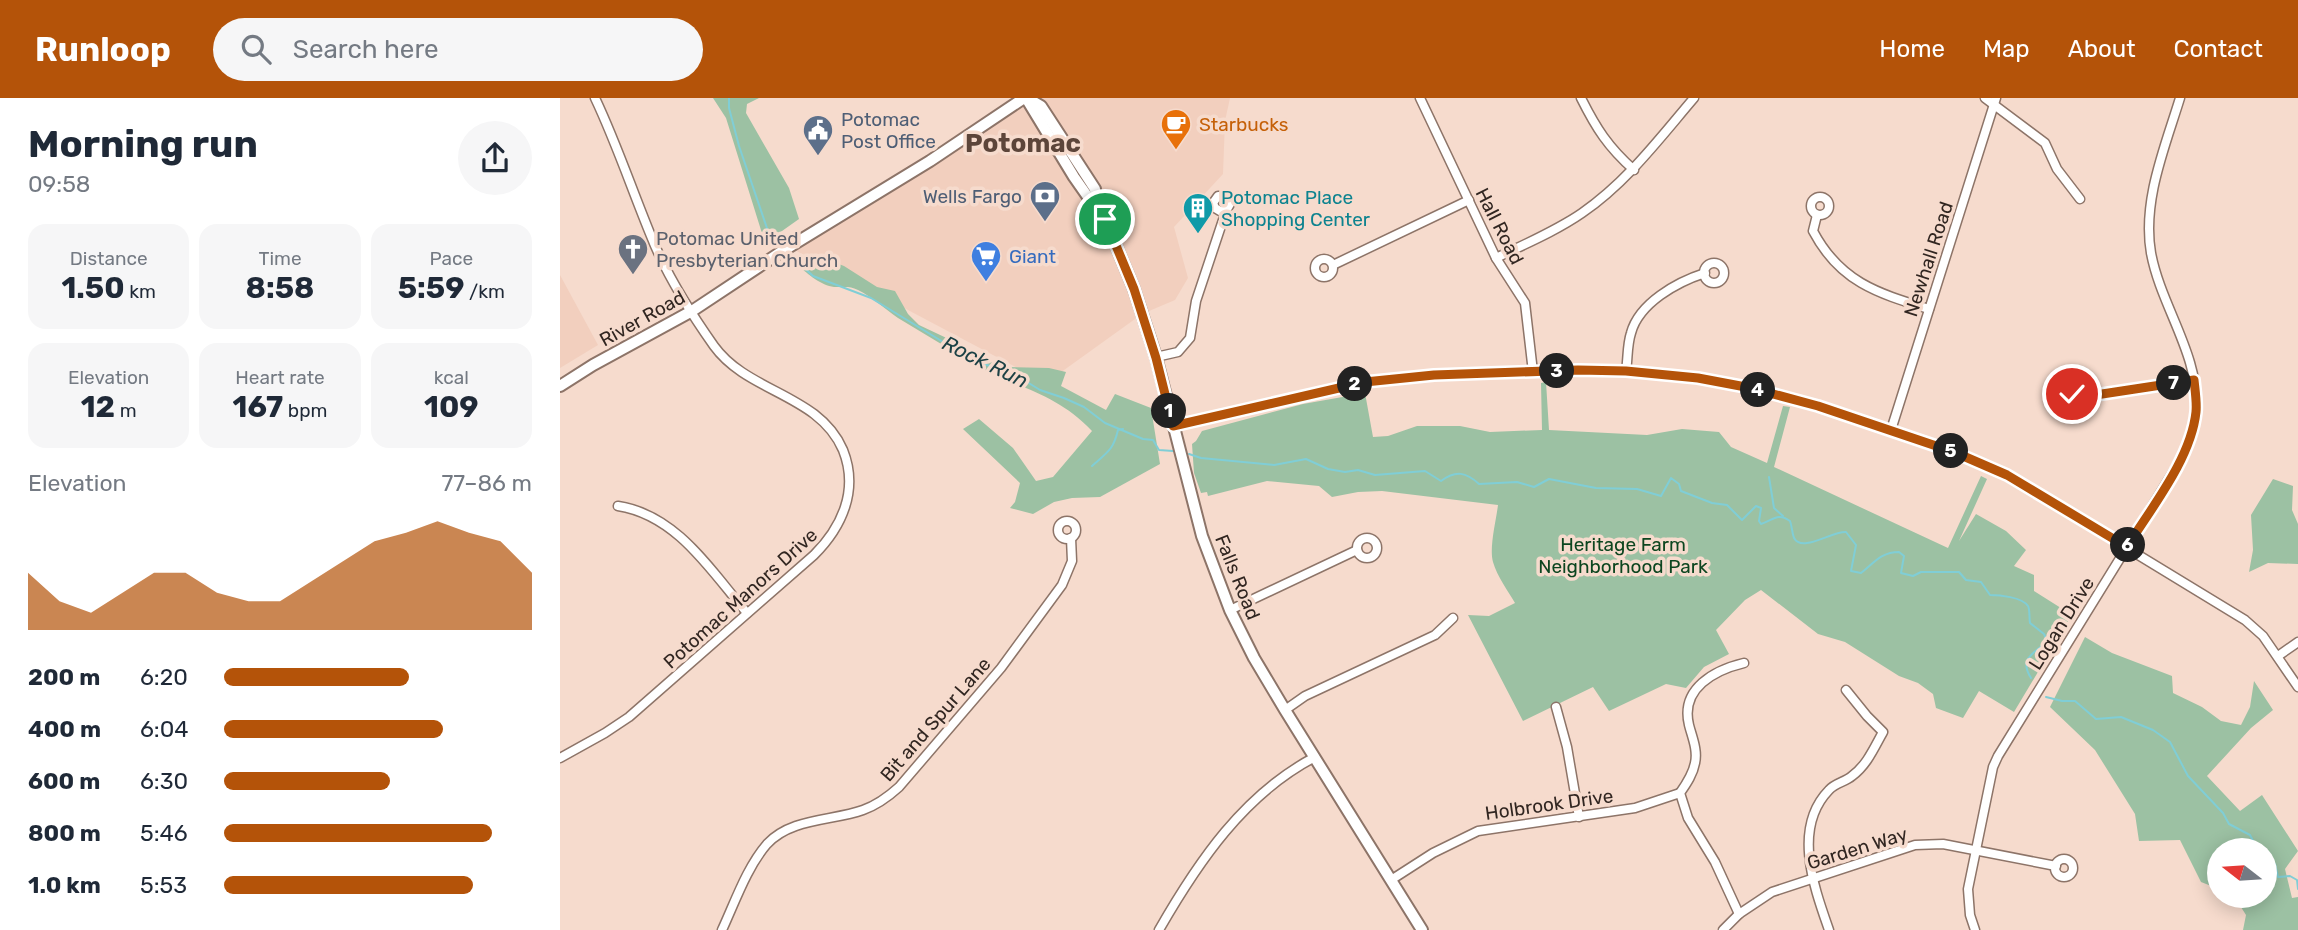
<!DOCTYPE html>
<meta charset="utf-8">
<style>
body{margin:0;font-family:Rubik,sans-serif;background:#f6f6f7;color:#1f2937;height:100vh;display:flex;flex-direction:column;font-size:26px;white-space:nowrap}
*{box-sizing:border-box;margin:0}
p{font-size:23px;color:#747a83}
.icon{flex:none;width:38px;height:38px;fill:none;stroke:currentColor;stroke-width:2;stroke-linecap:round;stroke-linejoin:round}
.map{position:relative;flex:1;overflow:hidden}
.details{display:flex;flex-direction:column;background:#fff;width:560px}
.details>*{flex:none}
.needle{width:46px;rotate:287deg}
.controls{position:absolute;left:1647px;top:740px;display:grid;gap:14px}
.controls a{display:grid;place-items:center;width:70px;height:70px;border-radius:50%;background:#fff;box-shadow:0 4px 18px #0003;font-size:35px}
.pin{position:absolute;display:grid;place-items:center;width:60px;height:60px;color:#fff;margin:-30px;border:4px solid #fff;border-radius:50%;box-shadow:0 2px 7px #0007}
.km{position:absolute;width:35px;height:35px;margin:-18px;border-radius:50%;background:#222;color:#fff;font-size:19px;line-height:35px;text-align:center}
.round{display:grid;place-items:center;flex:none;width:74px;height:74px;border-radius:37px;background:#f6f6f7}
.summary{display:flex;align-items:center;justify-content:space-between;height:119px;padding:0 28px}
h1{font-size:38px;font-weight:700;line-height:52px}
.figures{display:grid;grid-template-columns:repeat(3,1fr);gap:10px;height:119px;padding:7px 28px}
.figures div{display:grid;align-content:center;border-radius:18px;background:#f6f6f7;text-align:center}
.figures b{font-size:30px;font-weight:700}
.figures small{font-size:19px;font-weight:400}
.figures p{font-size:19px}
.chart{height:196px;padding:14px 28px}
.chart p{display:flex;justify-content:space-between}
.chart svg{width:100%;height:126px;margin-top:7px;fill:#b45309;opacity:.7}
ul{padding:0 28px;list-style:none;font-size:23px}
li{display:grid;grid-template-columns:112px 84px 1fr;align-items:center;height:52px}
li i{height:18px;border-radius:9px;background:#b45309}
header{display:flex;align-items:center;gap:42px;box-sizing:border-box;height:98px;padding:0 35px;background:#b45309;color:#fff}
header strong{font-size:33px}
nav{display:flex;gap:38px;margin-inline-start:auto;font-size:24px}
.search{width:490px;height:63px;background:#f6f6f7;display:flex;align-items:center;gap:18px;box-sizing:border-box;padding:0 24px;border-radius:38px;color:#747a83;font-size:26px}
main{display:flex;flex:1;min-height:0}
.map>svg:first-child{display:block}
</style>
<header>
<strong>Runloop</strong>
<div class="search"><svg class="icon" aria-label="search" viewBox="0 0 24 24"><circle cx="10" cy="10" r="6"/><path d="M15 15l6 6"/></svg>Search here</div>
<nav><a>Home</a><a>Map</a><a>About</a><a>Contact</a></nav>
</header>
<main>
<section class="details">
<div class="summary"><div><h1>Morning run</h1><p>09:58</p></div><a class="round"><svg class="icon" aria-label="share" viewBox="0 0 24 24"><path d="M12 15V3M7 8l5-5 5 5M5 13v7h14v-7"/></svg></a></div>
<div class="figures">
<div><p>Distance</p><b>1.50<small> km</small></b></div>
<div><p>Time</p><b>8:58</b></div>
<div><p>Pace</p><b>5:59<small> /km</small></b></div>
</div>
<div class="figures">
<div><p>Elevation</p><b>12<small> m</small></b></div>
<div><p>Heart rate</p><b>167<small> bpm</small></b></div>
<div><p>kcal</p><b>109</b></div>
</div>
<div class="chart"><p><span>Elevation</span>77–86 m</p>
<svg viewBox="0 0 160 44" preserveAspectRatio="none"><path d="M0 44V24L10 34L20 38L30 31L40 24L50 24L60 31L70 34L80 34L90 27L100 20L110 13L120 10L130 6L140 10L150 13L160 24V44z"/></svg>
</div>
<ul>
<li><b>200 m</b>6:20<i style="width:60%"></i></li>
<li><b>400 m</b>6:04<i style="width:71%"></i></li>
<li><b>600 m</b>6:30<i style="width:54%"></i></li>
<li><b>800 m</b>5:46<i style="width:87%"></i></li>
<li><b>1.0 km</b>5:53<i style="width:81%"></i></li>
</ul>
</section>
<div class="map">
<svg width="1738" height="832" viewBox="0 0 1738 832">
<rect width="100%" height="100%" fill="#f6dbcd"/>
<g fill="#f2cfbe">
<path d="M 464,0 L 670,0 L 665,23 L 663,76 L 614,129 L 628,180 L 615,202 L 582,216 L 486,285 L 229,149 Z"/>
<path d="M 0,177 L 38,247 L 0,270 Z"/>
</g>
<g fill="#9cc1a3">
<path d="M 153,0 L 199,0 L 187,6 L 186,15 L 229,90 L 239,121 L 205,145 L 166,20 Z"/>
<path d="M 255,157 L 284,168 L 317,189 L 335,193 L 348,216 L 359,227 L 414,253 L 427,263 L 446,269 L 489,270 L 506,274 L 501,288 L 546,312 L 555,296 L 591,310 L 600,366 L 540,399 L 512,400 L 494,404 L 473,416 L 450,410 L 455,404 L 460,385 L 403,331 L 419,321 L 453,350 L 476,383 L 493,379 L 532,333 C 496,295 459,291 416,267 C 390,251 364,236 338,220 C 325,211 312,199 298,192 C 290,188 286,189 278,189 C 265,190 250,178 241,170 Z"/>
<path d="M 986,284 L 989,332 L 1087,337 L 1122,331 L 1159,334 L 1171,349 L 1207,365 L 1223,308 L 1230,309 L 1214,369 L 1388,450 L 1421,378 L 1427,381 L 1399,443 L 1416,416 L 1446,433 L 1466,452 L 1454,468 L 1474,477 L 1474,493 L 1512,517 L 1454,614 L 1419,593 L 1403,620 L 1376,610 L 1373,596 L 1358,585 L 1339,578 L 1285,544 L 1258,536 L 1201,492 L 1185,502 L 1156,532 L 1169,556 L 1144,569 L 1126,590 L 1106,586 L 1049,613 L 1033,589 L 963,623 L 908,517 L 929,518 L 955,505 C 948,493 937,478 933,464 C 929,450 936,423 938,407 L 822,393 L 798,394 L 772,399 L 759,388 L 707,383 L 648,398 L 647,394 L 641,395 L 634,375 L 632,346 L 636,343 L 642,333 L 743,306 L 805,295 L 813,339 L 828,338 L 857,328 L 900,328 L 930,334 L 982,332 L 981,285 Z"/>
<path d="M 1713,381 L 1733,388 L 1732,412 L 1738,426 L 1738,466 L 1708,465 L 1689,474 L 1693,452 L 1691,417 Z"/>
<path d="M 1525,539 L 1552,555 L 1612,578 L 1613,595 L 1642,609 L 1661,623 L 1681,627 L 1690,609 L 1694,583 L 1713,612 L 1691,630 L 1647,678 L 1680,713 L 1702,697 L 1738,753 L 1725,771 L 1732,800 L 1738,799 L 1738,832 L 1683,832 L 1686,817 L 1674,798 L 1704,798 L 1704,752 L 1659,752 L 1659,791 L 1641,784 L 1620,742 L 1579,743 L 1575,716 L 1535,652 L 1490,609 Z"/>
</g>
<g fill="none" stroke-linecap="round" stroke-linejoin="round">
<g stroke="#80ced6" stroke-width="2">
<path d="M 169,0 L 169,10 L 179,48 L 211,142"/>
<path d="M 239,165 L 253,178 L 311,200 L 411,261 L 459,279 L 480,292 L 504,300 L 524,309 L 545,325 L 583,341 L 593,342 L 599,352 L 613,353"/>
<path d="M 629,356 L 641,360 L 714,367 L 746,361 L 768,371 L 785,374 L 798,372 L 815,377 L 865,373 L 881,383 C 896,372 906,374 919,386 L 957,384 L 974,389 L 989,381 L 1036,390 L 1077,391 L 1101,398 L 1111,380 L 1119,386 L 1121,393 L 1152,405 L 1167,407 L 1182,422 L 1196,408 L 1201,410 L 1199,423 L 1201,426 C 1213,422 1218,414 1230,423 C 1232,428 1232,435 1234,440 C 1242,455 1272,433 1286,434 L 1296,447 L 1291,473 L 1301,475 C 1314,465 1321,454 1339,454 L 1344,458 L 1341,475 L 1353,478 L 1361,474 L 1399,474 L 1406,482 L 1421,484 L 1430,497 C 1439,497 1462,499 1468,508 C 1470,511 1469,520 1470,525 L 1484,536 L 1487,543 C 1475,556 1458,559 1471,580"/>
<path d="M 532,368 C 547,354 553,353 558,332 L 563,331"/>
<path d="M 1209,379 L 1214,410 L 1223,418"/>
<path d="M 1486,599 L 1502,603 L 1515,603 L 1536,621 L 1561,619 L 1593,632 L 1610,644 L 1628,678 L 1663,715 L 1669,726 L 1690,737 L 1698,752"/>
<path d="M 1704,757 L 1715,766 L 1718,779 L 1730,778 L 1737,782 L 1738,791"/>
</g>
<g stroke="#8d7468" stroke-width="11">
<g id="minor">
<path d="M 860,0 L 936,160 L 965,205 L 973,274"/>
<path d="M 1021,0 C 1036,30 1048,49 1074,72"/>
<path d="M 1425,0 L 1485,45 L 1497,71 L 1520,101"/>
<circle cx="1260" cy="108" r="9"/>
<path d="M 1257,117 L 1253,133 C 1280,184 1317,195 1369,211"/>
<path d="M 936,160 C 965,146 996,133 1022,115 C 1067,84 1099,41 1134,0"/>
<circle cx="764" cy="170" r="9"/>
<circle cx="1154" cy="175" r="10"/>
<path d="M 773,167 L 909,102"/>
<path d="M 596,259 L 618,254 L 630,240 L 636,203 L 666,113 L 670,106 L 666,98 L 658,98 L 653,105 L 655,110 L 660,113 L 666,113"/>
<path d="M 1066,273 C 1068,261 1067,247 1071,235 C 1079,205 1117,184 1145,175"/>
<path d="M 1494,286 L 1512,296 L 1529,298 L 1634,282"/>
<path d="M 613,328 L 805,284 L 874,277 L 1018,272 L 1066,273 L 1138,280 L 1191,290 L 1258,308 L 1394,354 L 1447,377 L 1685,522 L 1703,538 L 1738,589"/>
<path d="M 1331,332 L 1436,0"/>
<path d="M 58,408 C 117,417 151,473 187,515"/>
<circle cx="507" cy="432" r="9"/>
<circle cx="807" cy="450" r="10"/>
<path d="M 670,512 L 797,452"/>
<path d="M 1718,558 L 1738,544"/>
<path d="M 996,609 L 1007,649 L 1019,719"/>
<path d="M 725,612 L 745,598 L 875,537 L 893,520"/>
<path d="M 0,660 L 45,635 L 69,619 L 254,457 C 282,429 299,392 283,352 C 259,296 188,295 154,248 C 130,214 106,176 91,138 C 72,92 56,44 35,0"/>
<circle cx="1504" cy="770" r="9"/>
<path d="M 831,782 L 873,755 L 918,733 L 1075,710 L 1120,695"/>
<path d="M 1179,816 L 1155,764 L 1128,720 L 1120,695 C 1127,685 1133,676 1135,665 C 1138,652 1132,639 1129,627 C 1120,590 1155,572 1184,565"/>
<path d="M 162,832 C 175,804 187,769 207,746 C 231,720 272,723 303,712 C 317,707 328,699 339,689 L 441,570 L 502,487 L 512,463 L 511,440"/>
<path d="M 599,832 C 638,764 684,696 755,659"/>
<path d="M 1163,832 L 1179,816 L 1212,794 L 1355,747 L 1383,746 L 1496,768"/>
<path d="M 1269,832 C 1254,789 1232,730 1269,692 C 1275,685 1285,684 1292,678 C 1307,667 1314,650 1323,634 L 1307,618 L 1286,592"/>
<path d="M 1415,832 L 1410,817 L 1408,791 L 1433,669 L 1438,658 L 1617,368 C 1626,351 1635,333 1636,313 C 1640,257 1601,209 1591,155 C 1582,103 1605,49 1620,0"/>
</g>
</g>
<g stroke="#8d7468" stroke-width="14">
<g id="major">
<path d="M 466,0 L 514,79 L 528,99 L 536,106 L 545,121 L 574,191 L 596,259 L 642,438 L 670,512 L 694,560 L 725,612 L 862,832"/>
<path d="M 467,0 L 481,8 L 535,91 L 536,106"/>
<path d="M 0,288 L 33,267 L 132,213 L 221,154 L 370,63 L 464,0"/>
</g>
</g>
<use href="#minor" stroke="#fff" stroke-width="8"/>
<use href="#major" stroke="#fff" stroke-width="10"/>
</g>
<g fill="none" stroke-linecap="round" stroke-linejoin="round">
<g stroke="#fff" stroke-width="14">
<path id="route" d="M 545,121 L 574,191 L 596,260 L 613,328 L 805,284 L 874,277 L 1018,272 L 1066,273 L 1138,280 L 1191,290 L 1258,308 L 1394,354 L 1447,377 L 1567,449 C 1591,410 1631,361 1636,314 C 1637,304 1635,292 1634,282 L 1529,298 L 1512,296"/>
</g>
<use href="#route" stroke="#b45309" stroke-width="9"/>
</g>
<defs>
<g id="cafe-pin" transform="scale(1.575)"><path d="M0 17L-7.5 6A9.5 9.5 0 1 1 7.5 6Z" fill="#e8710a" stroke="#f6dbcd"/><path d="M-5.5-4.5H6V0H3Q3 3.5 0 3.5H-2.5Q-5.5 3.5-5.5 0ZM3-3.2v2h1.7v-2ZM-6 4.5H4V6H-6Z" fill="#fff"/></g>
<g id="civic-pin" transform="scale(1.575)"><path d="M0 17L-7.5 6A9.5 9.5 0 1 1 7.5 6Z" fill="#5c6f8a" stroke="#f6dbcd"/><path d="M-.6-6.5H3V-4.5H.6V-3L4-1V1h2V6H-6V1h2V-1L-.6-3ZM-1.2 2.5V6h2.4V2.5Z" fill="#fff"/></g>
<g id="bank-pin" transform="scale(1.575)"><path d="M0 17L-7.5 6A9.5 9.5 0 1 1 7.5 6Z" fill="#5c6f8a" stroke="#f6dbcd"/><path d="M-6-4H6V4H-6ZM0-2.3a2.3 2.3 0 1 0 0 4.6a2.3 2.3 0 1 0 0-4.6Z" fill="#fff"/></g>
<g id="building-pin" transform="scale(1.575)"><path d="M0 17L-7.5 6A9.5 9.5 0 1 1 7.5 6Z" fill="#0f9aa8" stroke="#f6dbcd"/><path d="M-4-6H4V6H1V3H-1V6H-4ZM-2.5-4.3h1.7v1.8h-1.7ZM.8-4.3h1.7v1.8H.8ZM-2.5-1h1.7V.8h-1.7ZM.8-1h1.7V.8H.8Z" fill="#fff"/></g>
<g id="church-pin" transform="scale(1.575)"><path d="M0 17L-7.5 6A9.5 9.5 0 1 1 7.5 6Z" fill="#6b7280" stroke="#f6dbcd"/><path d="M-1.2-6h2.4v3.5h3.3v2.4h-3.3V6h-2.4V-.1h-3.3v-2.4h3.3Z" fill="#fff"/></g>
<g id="supermarket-pin" transform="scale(1.575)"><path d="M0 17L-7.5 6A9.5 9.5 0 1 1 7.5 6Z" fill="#3f7fe0" stroke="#f6dbcd"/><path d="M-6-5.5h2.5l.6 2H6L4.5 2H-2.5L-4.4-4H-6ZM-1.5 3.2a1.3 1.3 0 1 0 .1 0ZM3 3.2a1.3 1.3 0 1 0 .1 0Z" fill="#fff"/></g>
</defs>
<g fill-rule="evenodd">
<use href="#cafe-pin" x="616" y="26"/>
<use href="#civic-pin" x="258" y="32"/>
<use href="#bank-pin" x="485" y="98"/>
<use href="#building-pin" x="638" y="110"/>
<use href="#church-pin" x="73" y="151"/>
<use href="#supermarket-pin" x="426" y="158"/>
</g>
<g text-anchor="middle" stroke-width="7" stroke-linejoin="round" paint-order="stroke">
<g font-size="19" fill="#4e5e75" stroke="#f6dbcd" text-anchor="start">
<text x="281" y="28">Potomac<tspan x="281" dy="22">Post Office</tspan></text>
<text x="462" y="105" text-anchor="end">Wells Fargo</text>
</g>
<g font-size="19" fill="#c56008" stroke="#f6dbcd" text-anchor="start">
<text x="639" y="33">Starbucks</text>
</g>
<g font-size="19" fill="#0d838f" stroke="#f6dbcd" text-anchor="start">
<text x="661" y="106">Potomac Place<tspan x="661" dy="22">Shopping Center</tspan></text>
</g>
<g font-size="19" fill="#312621" stroke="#f6dbcd">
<text transform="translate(940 128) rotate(63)" y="7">Hall Road</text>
<text transform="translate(1368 161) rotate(-72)" y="7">Newhall Road</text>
<text transform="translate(82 220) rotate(-29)" y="7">River Road</text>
<text transform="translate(678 479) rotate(68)" y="7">Falls Road</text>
<text transform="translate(180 500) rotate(-42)" y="7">Potomac Manors Drive</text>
<text transform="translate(1501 525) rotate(-58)" y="7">Logan Drive</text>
<text transform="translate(375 621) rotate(-49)" y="7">Bit and Spur Lane</text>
<text transform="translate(989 706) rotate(-8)" y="7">Holbrook Drive</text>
<text transform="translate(1297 750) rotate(-17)" y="7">Garden Way</text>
</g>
<g font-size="19" fill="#5b616d" stroke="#f6dbcd" text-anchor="start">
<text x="96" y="147">Potomac United<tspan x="96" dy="22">Presbyterian Church</tspan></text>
</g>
<g font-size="19" fill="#366cbe" stroke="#f6dbcd" text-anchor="start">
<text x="449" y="165">Giant</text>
</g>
<g font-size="19" fill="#0c451f" stroke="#f6dbcd">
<text x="1063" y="453">Heritage Farm<tspan x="1063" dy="22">Neighborhood Park</tspan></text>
</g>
<g font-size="21" font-style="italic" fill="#1c4145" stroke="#f6dbcd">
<text transform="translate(425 264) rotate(26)" y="7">Rock Run</text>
</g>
<g font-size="26" font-weight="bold" fill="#5c453a" stroke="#f6dbcd">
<text x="463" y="54">Potomac</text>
</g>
</g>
</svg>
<div class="controls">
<a><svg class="needle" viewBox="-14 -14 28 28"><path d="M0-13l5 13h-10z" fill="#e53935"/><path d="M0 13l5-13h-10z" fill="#747a83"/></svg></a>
</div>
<div class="pin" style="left:545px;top:121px;background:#1e9e55"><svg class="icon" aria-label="arrive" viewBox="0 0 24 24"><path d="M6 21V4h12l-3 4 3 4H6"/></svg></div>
<div class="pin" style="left:1512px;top:296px;background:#d93025"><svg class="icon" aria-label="check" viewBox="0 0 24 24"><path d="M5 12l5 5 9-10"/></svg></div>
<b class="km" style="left:609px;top:313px">1</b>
<b class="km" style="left:795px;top:286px">2</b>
<b class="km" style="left:997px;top:273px">3</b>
<b class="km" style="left:1198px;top:292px">4</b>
<b class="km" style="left:1391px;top:353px">5</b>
<b class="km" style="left:1568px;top:447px">6</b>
<b class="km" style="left:1614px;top:285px">7</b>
</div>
</main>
